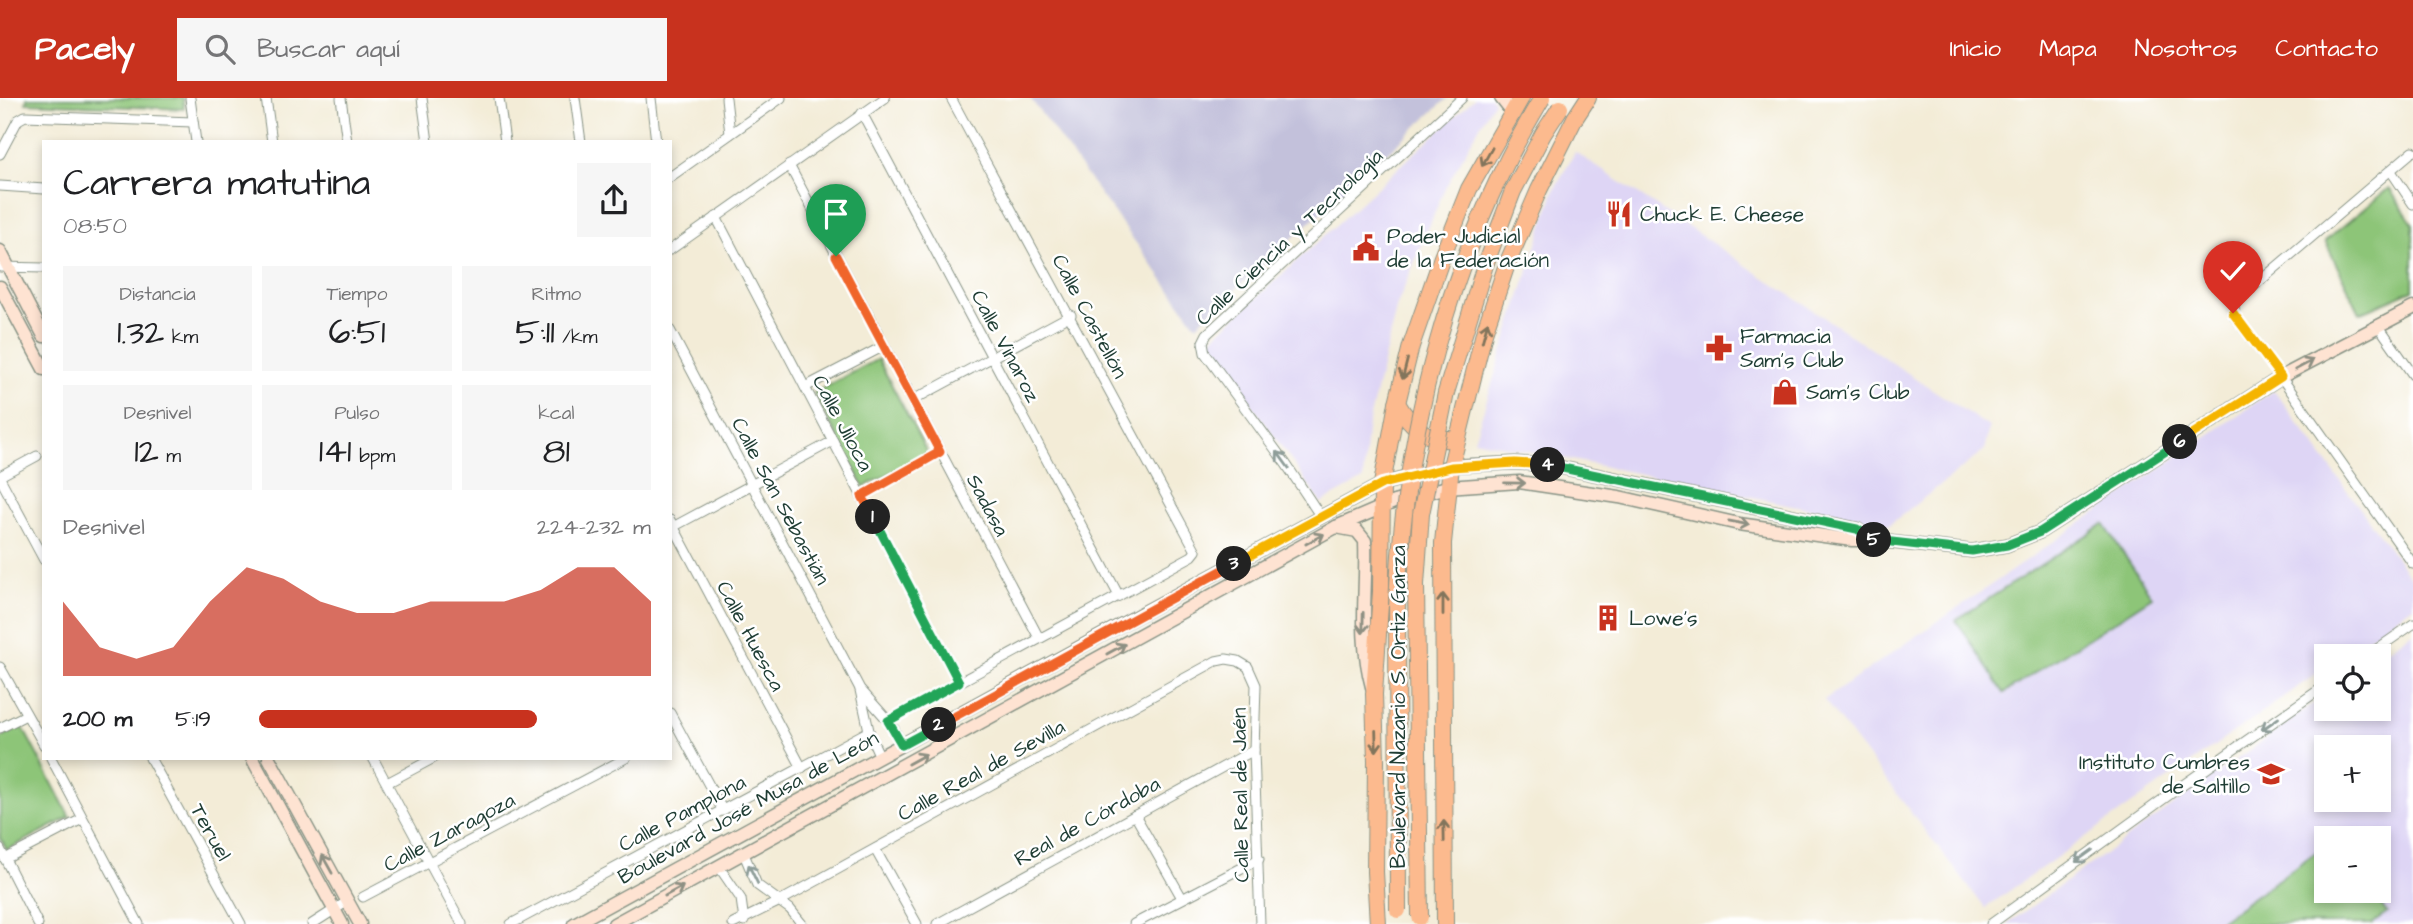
<!DOCTYPE html>
<html lang="es">
<meta charset="utf-8">
<style>
body{margin:0;font-family:"Architects Daughter",sans-serif;background:#f6f6f6;color:#202124;height:100vh;display:flex;flex-direction:column;font-size:26px;white-space:nowrap}
*{box-sizing:border-box;margin:0}
p{font-size:23px;color:#757577}
.icon{flex:none;width:38px;height:38px;fill:none;stroke:currentColor;stroke-width:2;stroke-linecap:round;stroke-linejoin:round}
.map{position:relative;flex:1;overflow:hidden}
.side{position:absolute;left:42px;top:42px;width:630px;height:620px;display:flex;flex-direction:column;background:#fff;border-radius:0px;box-shadow:0 4px 10px #0003}
.side>*{flex:none}
.controls{position:absolute;left:2314px;top:546px;display:grid;gap:14px}
.controls a{display:grid;place-items:center;width:77px;height:77px;border-radius:0px;background:#fff;box-shadow:0 4px 10px #0003;font-size:35px}
.pin{position:absolute;display:grid;place-items:center;width:60px;height:60px;color:#fff;margin:-72px -30px;border-radius:50% 50% 50% 0;rotate:-45deg;box-shadow:0 0 7px #0007}
.pin .icon{rotate:45deg}
.km{position:absolute;width:35px;height:35px;margin:-18px;border-radius:50%;background:#222;color:#fff;font-size:19px;line-height:35px;text-align:center}
.round{display:grid;place-items:center;flex:none;width:74px;height:74px;border-radius:0px;background:#f6f6f6}
.summary{display:flex;align-items:center;justify-content:space-between;height:119px;padding:0 21px}
h1{font-size:38px;font-weight:600;line-height:52px}
.stats{display:grid;grid-template-columns:repeat(3,1fr);gap:10px;height:119px;padding:7px 21px}
.stats div{display:grid;align-content:center;border-radius:0px;background:#f6f6f6;text-align:center}
.stats b{font-size:35px;font-weight:600}
.stats small{font-size:19px;font-weight:400}
.stats p{font-size:19px}
.chart{height:196px;padding:14px 21px}
.chart p{display:flex;justify-content:space-between}
.chart svg{width:100%;height:126px;margin-top:7px;fill:#c8321e;opacity:.7}
ul{padding:0 21px;list-style:none;font-size:23px}
li{display:grid;grid-template-columns:112px 84px 1fr;align-items:center;height:52px}
li i{height:18px;border-radius:9px;background:#c8321e}
header{display:flex;align-items:center;gap:42px;box-sizing:border-box;height:98px;padding:0 35px;background:#c8321e;color:#fff}
header strong{font-size:33px}
nav{display:flex;gap:38px;margin-inline-start:auto;font-size:24px}
.search{width:490px;height:63px;background:#f6f6f6;display:flex;align-items:center;gap:18px;box-sizing:border-box;padding:0 24px;border-radius:0px;color:#757577;font-size:26px}
.map>svg:first-child{display:block}
</style>
<header>
<strong>Pacely</strong>
<div class="search"><svg class="icon" aria-label="search" viewBox="0 0 24 24"><circle cx="10" cy="10" r="6"/><path d="M15 15l6 6"/></svg>Buscar aquí</div>
<nav><a>Inicio</a><a>Mapa</a><a>Nosotros</a><a>Contacto</a></nav>
</header>
<div class="map">
<svg width="2413" height="826" viewBox="0 0 2413 826">
<rect width="100%" height="100%" fill="#fff"/>
<filter id="ink" filterUnits="userSpaceOnUse"><feTurbulence type="fractalNoise" baseFrequency=".0143" numOctaves="2"/><feDisplacementMap in="SourceGraphic" scale="14" xChannelSelector="R" yChannelSelector="G"/><feConvolveMatrix kernelMatrix="1 2 1 2 8 2 1 2 1" color-interpolation-filters="sRGB"/></filter>
<filter id="wash" filterUnits="userSpaceOnUse"><feTurbulence type="fractalNoise" baseFrequency=".00686" numOctaves="4" result="noise"/><feDisplacementMap in="SourceGraphic" scale="28" xChannelSelector="R" yChannelSelector="G"/><feGaussianBlur stdDeviation="1.57" result="paint"/><feColorMatrix in="noise" values="0 0 0 0 0 0 0 0 0 0 0 0 0 0 0 0 0 1.4 0 .05"/><feComposite in="paint" operator="in"/></filter>
<g filter="url(#wash)">
<rect width="100%" height="100%" fill="#f3ecd7"/>
<g fill="#ded5f5" fill-rule="evenodd">
<path d="M 1475,0 L 1490,0 L 1494,3 L 1444,92 L 1397,207 L 1367,331 L 1363,382 L 1321,405 L 1208,244 Z"/>
<path d="M 1575,54 L 1989,329 L 1984,353 L 1889,427 L 1474,342 L 1555,90 Z"/>
<path d="M 2274,292 L 2413,483 L 2413,508 L 2341,558 L 2326,558 L 2326,569 L 1985,810 L 1824,602 Z"/>
<path d="M 2413,534 L 2413,826 L 2007,826 L 2326,597 L 2326,611 L 2378,611 L 2378,559 ZM 2326,649 L 2378,649 L 2378,702 L 2326,702 ZM 2326,740 L 2378,740 L 2378,793 L 2326,793 Z"/>
</g>
<path fill="#c3c1db" d="M 1030,0 L 1448,0 L 1196,227 Z"/>
<g fill="#8dc578" stroke="#568156" stroke-width="2">
<path d="M 27,0 L 183,0 L 184,11 L 26,5 Z"/>
<path d="M 2389,90 L 2413,126 L 2413,192 L 2360,215 L 2325,143 Z"/>
<path d="M 878,261 L 928,356 L 864,389 L 814,295 Z"/>
<path d="M 2104,426 L 2152,499 L 2004,595 L 1956,522 Z"/>
<path d="M 22,628 L 70,719 L 7,752 L 0,739 L 0,640 Z"/>
<path d="M 2326,747 L 2326,793 L 2371,793 L 2387,815 L 2372,826 L 2216,826 Z"/>
</g>
</g>
<g filter="url(#ink)">
<g fill="none" stroke-linecap="round" stroke-linejoin="round">
<g stroke="#899486" stroke-width="11">
<g id="street">
<path d="M 190,0 L 196,44"/>
<path d="M 266,0 L 272,44"/>
<path d="M 341,0 L 347,44"/>
<path d="M 422,0 L 428,44"/>
<path d="M 499,0 L 505,44"/>
<path d="M 575,0 L 581,44"/>
<path d="M 651,0 L 656,44"/>
<path d="M 726,0 L 730,36"/>
<path d="M 862,15 L 1119,498"/>
<path d="M 2413,53 L 2234,205 L 2235,219 L 2281,279 L 2413,466"/>
<path d="M 0,56 L 18,22 L 25,18 L 193,24"/>
<path d="M 789,67 L 1039,540"/>
<path d="M 2391,73 L 2413,106"/>
<path d="M 670,79 L 781,0"/>
<path d="M 0,88 L 44,91"/>
<path d="M 716,119 L 959,584"/>
<path d="M 670,152 L 885,0"/>
<path d="M 0,169 L 44,170"/>
<path d="M 2378,227 L 2413,277"/>
<path d="M 670,232 L 860,591 L 892,627 L 902,647"/>
<path d="M 805,289 L 884,248"/>
<path d="M 913,302 L 1071,217"/>
<path d="M 0,378 L 37,358"/>
<path d="M 0,380 L 44,462"/>
<path d="M 861,398 L 940,354"/>
<path d="M 1321,419 L 1286,366 L 1205,255 L 1203,244 L 1207,236 L 1462,0"/>
<path d="M 670,422 L 802,670"/>
<path d="M 671,430 L 833,343"/>
<path d="M 2367,558 L 2413,526"/>
<path d="M 0,569 L 44,647"/>
<path d="M 860,592 L 870,637 L 880,659"/>
<path d="M 670,615 L 723,713"/>
<path d="M 888,623 L 1192,458 L 1196,453 L 951,0"/>
<path d="M 0,630 L 26,617"/>
<path d="M 51,660 L 139,826"/>
<path d="M 150,660 L 241,826"/>
<path d="M 373,660 L 462,826"/>
<path d="M 387,685 L 434,660"/>
<path d="M 1135,717 L 1182,800"/>
<path d="M 0,751 L 38,826"/>
<path d="M 875,751 L 917,826"/>
<path d="M 744,756 L 757,787 L 790,811 L 802,826"/>
<path d="M 5,761 L 82,721"/>
<path d="M 719,769 L 741,801 L 744,823"/>
<path d="M 363,799 L 626,660"/>
<path d="M 312,826 L 348,803"/>
<path d="M 511,826 L 869,633"/>
<path d="M 733,826 L 780,803 L 1216,563 L 1226,561 L 1238,563 L 1248,569 L 1256,587 L 1254,652 L 1260,826"/>
<path d="M 937,826 L 1254,652"/>
<path d="M 1134,826 L 1259,761"/>
<path d="M 1991,826 L 2173,694 L 2326,587"/>
</g>
</g>
<g stroke="#899486" stroke-width="15">
<g id="secondary">
<path d="M 1501,0 L 1512,14"/>
<path d="M 0,153 L 44,238"/>
<path d="M 0,189 L 44,271"/>
<path d="M 1336,429 L 1357,433 L 1365,443 C 1367,495 1358,537 1372,589"/>
<path d="M 252,660 L 342,826"/>
<path d="M 269,660 L 360,826"/>
<path d="M 574,826 L 1137,518 L 1382,386 L 1451,368 L 1515,365 L 1549,367 L 1857,431 L 1872,442"/>
<path d="M 614,826 L 1336,429 L 1394,404 L 1447,389 L 1519,384 L 1619,399 L 1739,426 L 1852,442 L 1872,442 L 1972,453 L 2007,447 L 2040,434 L 2281,279 L 2413,210"/>
</g>
</g>
<g stroke="#899486" stroke-width="18">
<g id="highway">
<path d="M 1397,305 C 1408,324 1424,343 1449,341"/>
<path d="M 1378,826 L 1375,774 L 1376,663 L 1374,596 L 1381,493 L 1382,386 L 1397,305 L 1411,248 L 1442,159 L 1469,91 L 1521,0"/>
<path d="M 1445,826 L 1443,445 L 1451,368 L 1484,235 L 1507,166 L 1539,92 L 1575,20 L 1588,0"/>
</g>
</g>
<use href="#street" stroke="#fff" stroke-width="9"/>
<use href="#secondary" stroke="#fee3d2" stroke-width="12"/>
<use href="#highway" stroke="#fcba8e" stroke-width="16"/>
<g stroke="#899486" stroke-width="18" stroke-linecap="butt">
<g id="highway-bridge">
<path d="M 1398,812 L 1397,510 C 1403,333 1450,152 1542,0"/>
<path d="M 1420,819 L 1416,486 L 1421,416 L 1446,295 L 1485,167 L 1513,93 L 1543,36 L 1560,10"/>
</g>
</g>
<use href="#highway-bridge" stroke="#fcba8e" stroke-width="16"/>
</g>
<defs><path id="oneway-shaft" d="M-6 0H5M1.5-3L5.5 0L1.5 3" fill="none" stroke-width="1.6" stroke-linecap="round" stroke-linejoin="round" transform="scale(1.75)"/></defs>
<g stroke="#82755c">
<use href="#oneway-shaft" transform="translate(1487 59) rotate(119)"/>
<use href="#oneway-shaft" transform="translate(1485 234) rotate(-74)"/>
<use href="#oneway-shaft" transform="translate(1405 271) rotate(104)"/>
<use href="#oneway-shaft" transform="translate(1443 506) rotate(-90)"/>
<use href="#oneway-shaft" transform="translate(1376 643) rotate(88)"/>
<use href="#oneway-shaft" transform="translate(1444 733) rotate(-91)"/>
</g>
<g stroke="#8e9083">
<use href="#oneway-shaft" transform="translate(2304 267) rotate(-28)"/>
<use href="#oneway-shaft" transform="translate(1515 385) rotate(1)"/>
<use href="#oneway-shaft" transform="translate(1739 425) rotate(11)"/>
<use href="#oneway-shaft" transform="translate(1315 441) rotate(-29)"/>
<use href="#oneway-shaft" transform="translate(1363 525) rotate(91)"/>
<use href="#oneway-shaft" transform="translate(1116 551) rotate(-29)"/>
<use href="#oneway-shaft" transform="translate(917 661) rotate(-29)"/>
<use href="#oneway-shaft" transform="translate(327 766) rotate(-119)"/>
<use href="#oneway-shaft" transform="translate(674 793) rotate(-29)"/>
</g>
<g stroke="#8f9e9a">
<use href="#oneway-shaft" transform="translate(1283 362) rotate(-126)"/>
<use href="#oneway-shaft" transform="translate(2270 626) rotate(145)"/>
<use href="#oneway-shaft" transform="translate(2084 758) rotate(144)"/>
<use href="#oneway-shaft" transform="translate(753 776) rotate(-116)"/>
</g>
</g>
<g fill="none" stroke-linecap="round" stroke-linejoin="round" filter="url(#ink)">
<g stroke="#fff" stroke-width="14">
<path id="split-1" d="M 836,158 L 940,354 L 862,398 L 873,419"/>
</g>
<g stroke="#fff" stroke-width="14">
<path id="split-2" d="M 873,419 L 959,584 L 888,623 L 902,647 L 939,627"/>
</g>
<g stroke="#fff" stroke-width="14">
<path id="split-3" d="M 939,627 L 1234,466"/>
</g>
<g stroke="#fff" stroke-width="14">
<path id="split-4" d="M 1234,466 L 1382,386 L 1451,369 L 1515,365 L 1548,367"/>
</g>
<g stroke="#fff" stroke-width="14">
<path id="split-5" d="M 1548,367 L 1857,431 L 1874,442"/>
</g>
<g stroke="#fff" stroke-width="14">
<path id="split-6" d="M 1874,442 L 1972,453 L 2007,447 L 2040,434 L 2180,344"/>
</g>
<g stroke="#fff" stroke-width="14">
<path id="split-7" d="M 2180,344 L 2281,279 L 2233,215"/>
</g>
<use href="#split-1" stroke="#f0652b" stroke-width="9"/>
<use href="#split-2" stroke="#22a559" stroke-width="9"/>
<use href="#split-3" stroke="#f0652b" stroke-width="9"/>
<use href="#split-4" stroke="#f5b400" stroke-width="9"/>
<use href="#split-5" stroke="#22a559" stroke-width="9"/>
<use href="#split-6" stroke="#22a559" stroke-width="9"/>
<use href="#split-7" stroke="#f5b400" stroke-width="9"/>
</g>
<defs>
<g id="restaurant-bare" transform="scale(2.1)"><path d="M-5-6h1v4h1v-4h1v4h1v-4h1v5L-1.5 .5V6h-2V.5L-5-1ZM5-6V6H3V1.5H1.5Q1.5-4 5-6Z" fill="#c8321e" stroke="#fff" stroke-width="2.5" paint-order="stroke"/></g>
<g id="civic-bare" transform="scale(2.1)"><path d="M-.6-6.5H3V-4.5H.6V-3L4-1V1h2V6H-6V1h2V-1L-.6-3ZM-1.2 2.5V6h2.4V2.5Z" fill="#c8321e" stroke="#fff" stroke-width="2.5" paint-order="stroke"/></g>
<g id="pharmacy-bare" transform="scale(2.1)"><path d="M-2-6h4v4h4v4h-4v4h-4v-4h-4v-4h4Z" fill="#c8321e" stroke="#fff" stroke-width="2.5" paint-order="stroke"/></g>
<g id="shop-bare" transform="scale(2.1)"><path d="M-5-2.5h2.3a2.7 3.5 0 0 1 5.4 0H5L5.5 6h-11ZM-1.5-2.5h3a1.5 2.3 0 0 0-3 0Z" fill="#c8321e" stroke="#fff" stroke-width="2.5" paint-order="stroke"/></g>
<g id="building-bare" transform="scale(2.1)"><path d="M-4-6H4V6H1V3H-1V6H-4ZM-2.5-4.3h1.7v1.8h-1.7ZM.8-4.3h1.7v1.8H.8ZM-2.5-1h1.7V.8h-1.7ZM.8-1h1.7V.8H.8Z" fill="#c8321e" stroke="#fff" stroke-width="2.5" paint-order="stroke"/></g>
<g id="school-bare" transform="scale(2.1)"><path d="M0-5L7-2L0 1L-7-2ZM-4 1L0 2.5L4 1V4Q0 6-4 4Z" fill="#c8321e" stroke="#fff" stroke-width="2.5" paint-order="stroke"/></g>
</defs>
<g fill-rule="evenodd">
<use href="#restaurant-bare" x="1619" y="116"/>
<use href="#civic-bare" x="1366" y="150"/>
<use href="#pharmacy-bare" x="1719" y="250"/>
<use href="#shop-bare" x="1785" y="294"/>
<use href="#building-bare" x="1608" y="520"/>
<use href="#school-bare" x="2271" y="676"/>
</g>
<g text-anchor="middle" stroke-width="5" stroke-linejoin="round" paint-order="stroke">
<g font-size="21" fill="#1f3d34" stroke="#fff" text-anchor="start">
<text x="1640" y="123">Chuck E. Cheese</text>
<text x="1387" y="145">Poder Judicial<tspan x="1387" dy="24">de la Federación</tspan></text>
<text x="1740" y="245">Farmacia<tspan x="1740" dy="24">Sam's Club</tspan></text>
<text x="1806" y="301">Sam's Club</text>
<text x="1629" y="527">Lowe's</text>
<text x="2250" y="671" text-anchor="end">Instituto Cumbres<tspan x="2250" dy="24">de Saltillo</tspan></text>
</g>
<g font-size="21" fill="#1f3d34" stroke="#fff">
<text transform="translate(1289 139) rotate(-43)" y="7">Calle Ciencia y Tecnología</text>
<text transform="translate(1090 218) rotate(62)" y="7">Calle Castellón</text>
<text transform="translate(1006 248) rotate(62)" y="7">Calle Vinaroz</text>
<text transform="translate(843 325) rotate(62)" y="7">Calle Jiloca</text>
<text transform="translate(781 403) rotate(62)" y="7">Calle San Sebastián</text>
<text transform="translate(988 407) rotate(62)" y="7">Sadasa</text>
<text transform="translate(751 538) rotate(62)" y="7">Calle Huesca</text>
<text transform="translate(1398 609) rotate(-90)" y="7">Boulevard Nazario S. Ortiz Garza</text>
<text transform="translate(981 672) rotate(-29)" y="7">Calle Real de Sevilla</text>
<text transform="translate(1240 697) rotate(-91)" y="7">Calle Real de Jaén</text>
<text transform="translate(748 709) rotate(-29)" y="7">Boulevard José Musa de León</text>
<text transform="translate(682 715) rotate(-28)" y="7">Calle Pamplona</text>
<text transform="translate(1087 723) rotate(-29)" y="7">Real de Córdoba</text>
<text transform="translate(211 734) rotate(61)" y="7">Teruel</text>
<text transform="translate(449 734) rotate(-28)" y="7">Calle Zaragoza</text>
</g>
</g>
</svg>
<div class="controls">
<a><svg class="icon" aria-label="locate" viewBox="0 0 24 24"><circle cx="12" cy="12" r="6"/><path d="M12 2v4M12 18v4M2 12h4M18 12h4"/></svg></a>
<a>+</a>
<a>−</a>
</div>
<div class="pin" style="left:836px;top:158px;background:#1e9e55"><svg class="icon" aria-label="arrive" viewBox="0 0 24 24"><path d="M6 21V4h12l-3 4 3 4H6"/></svg></div>
<div class="pin" style="left:2233px;top:215px;background:#d93025"><svg class="icon" aria-label="check" viewBox="0 0 24 24"><path d="M5 12l5 5 9-10"/></svg></div>
<b class="km" style="left:873px;top:419px">1</b>
<b class="km" style="left:939px;top:627px">2</b>
<b class="km" style="left:1234px;top:466px">3</b>
<b class="km" style="left:1548px;top:367px">4</b>
<b class="km" style="left:1874px;top:442px">5</b>
<b class="km" style="left:2180px;top:344px">6</b>
<section class="side">
<div class="summary"><div><h1>Carrera matutina</h1><p>08:50</p></div><a class="round"><svg class="icon" aria-label="share" viewBox="0 0 24 24"><path d="M12 15V3M7 8l5-5 5 5M5 13v7h14v-7"/></svg></a></div>
<div class="stats">
<div><p>Distancia</p><b>1.32<small> km</small></b></div>
<div><p>Tiempo</p><b>6:51</b></div>
<div><p>Ritmo</p><b>5:11<small> /km</small></b></div>
</div>
<div class="stats">
<div><p>Desnivel</p><b>12<small> m</small></b></div>
<div><p>Pulso</p><b>141<small> bpm</small></b></div>
<div><p>kcal</p><b>81</b></div>
</div>
<div class="chart"><p><span>Desnivel</span>224–232 m</p>
<svg viewBox="0 0 160 44" preserveAspectRatio="none"><path d="M0 44V18L10 34L20 38L30 34L40 18L50 6L60 10L70 18L80 22L90 22L100 18L110 18L120 18L130 14L140 6L150 6L160 18V44z"/></svg>
</div>
<ul>
<li><b>200 m</b>5:19<i style="width:71%"></i></li>
</ul>
</section>
</div>
